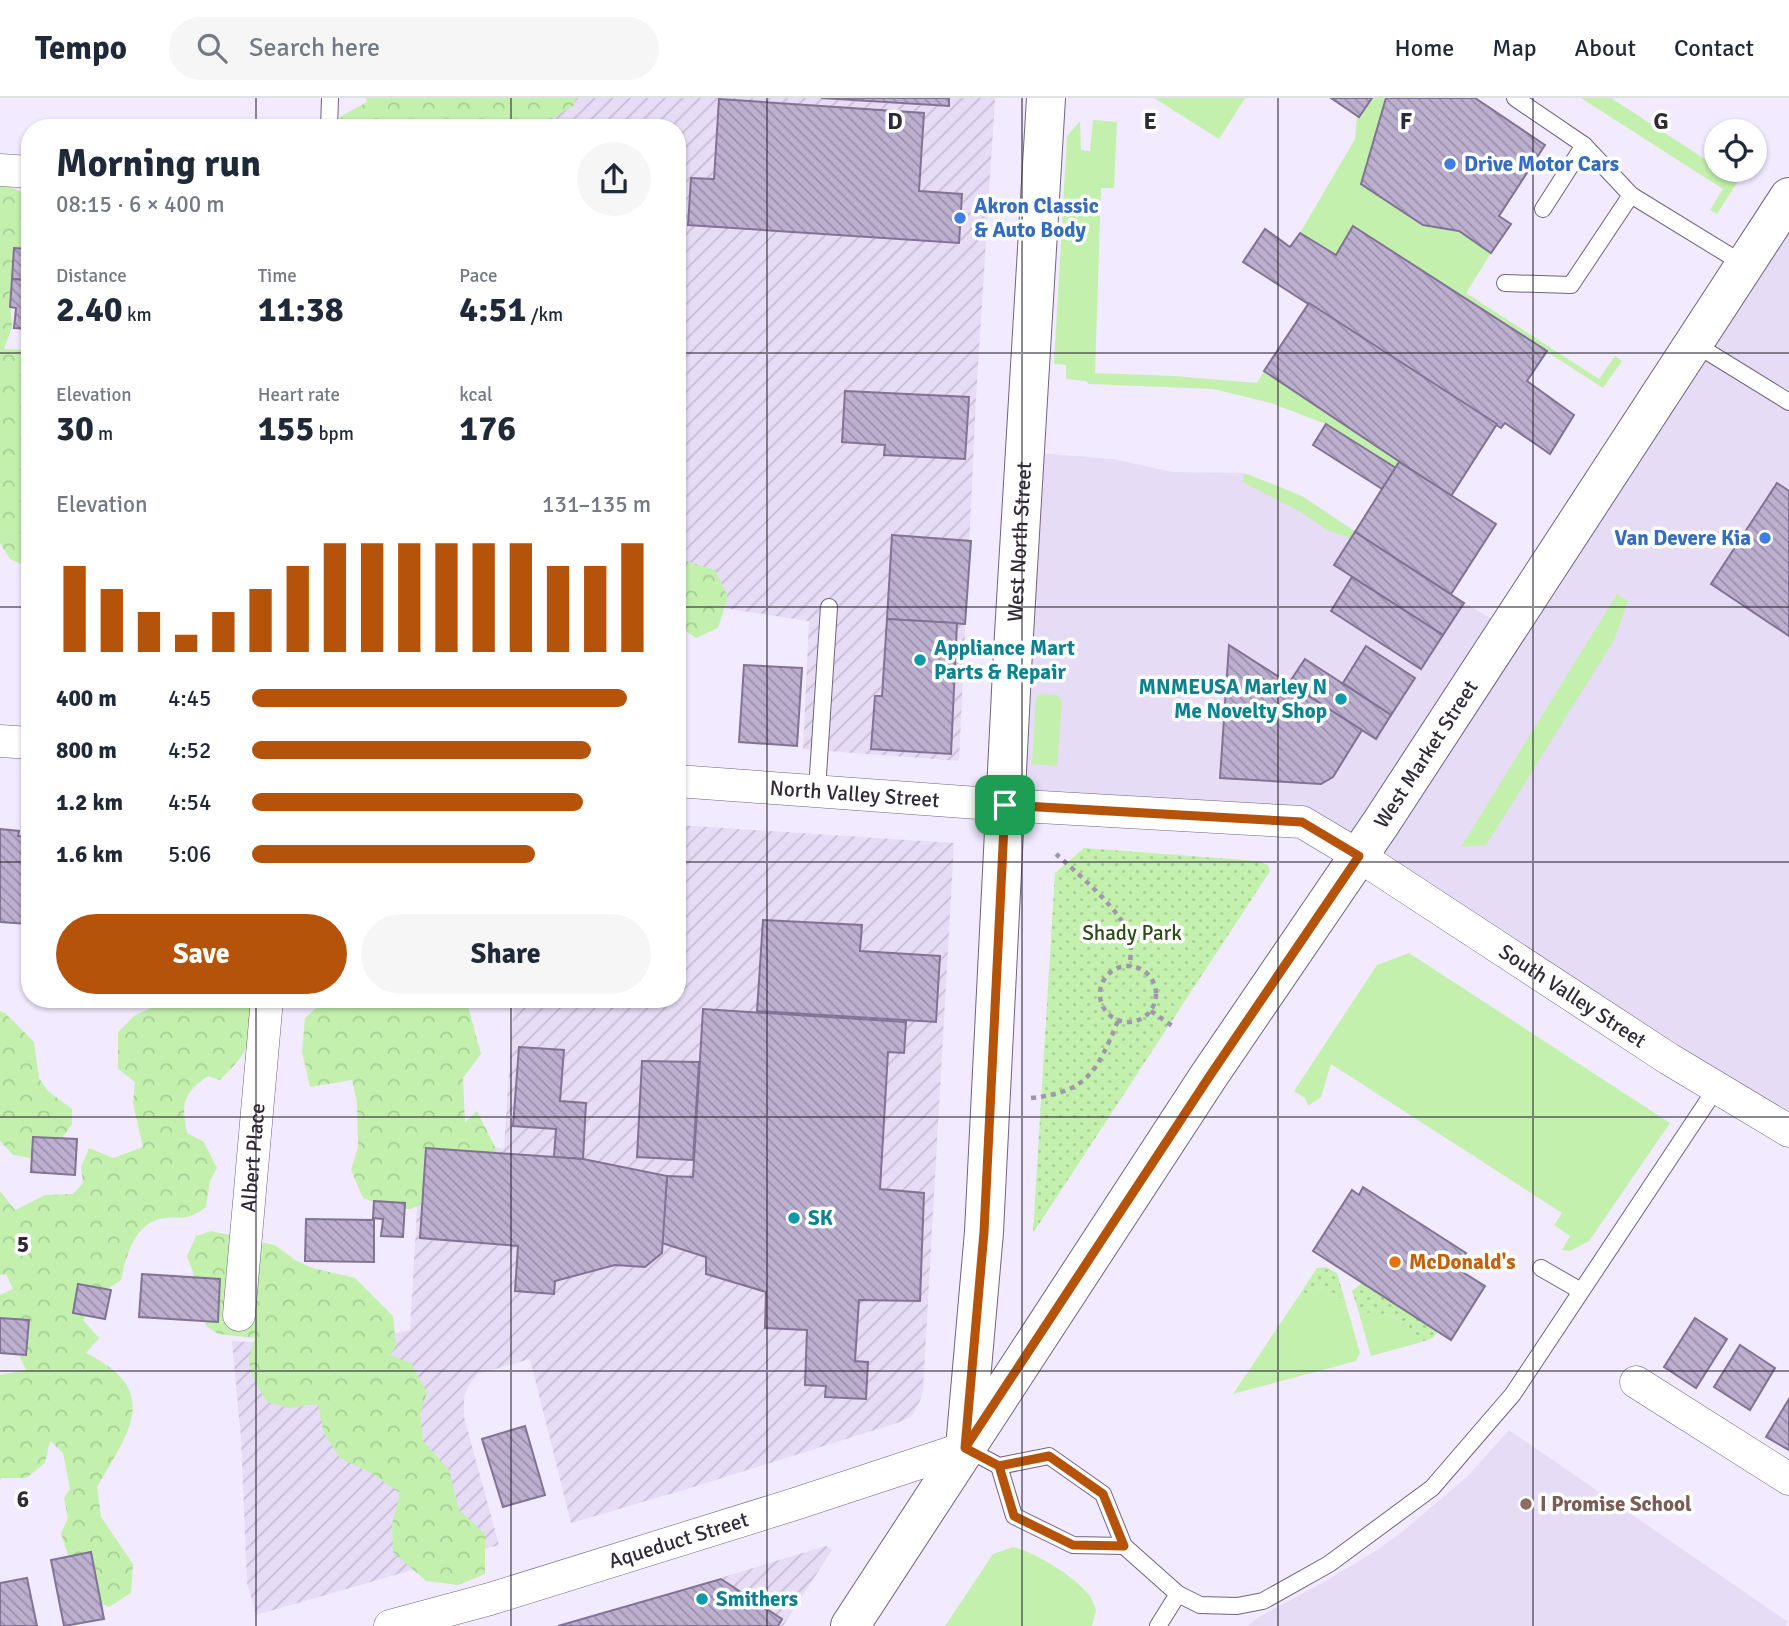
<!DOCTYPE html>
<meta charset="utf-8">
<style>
body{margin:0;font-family:Signika,sans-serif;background:#f6f6f7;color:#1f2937;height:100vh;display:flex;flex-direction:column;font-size:26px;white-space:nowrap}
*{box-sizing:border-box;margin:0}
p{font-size:23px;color:#747a83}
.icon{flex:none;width:38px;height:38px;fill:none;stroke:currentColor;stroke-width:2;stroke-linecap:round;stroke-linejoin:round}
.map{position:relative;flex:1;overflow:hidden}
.side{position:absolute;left:21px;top:21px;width:665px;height:889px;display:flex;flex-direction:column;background:#fff;border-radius:28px;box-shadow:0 2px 5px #0004}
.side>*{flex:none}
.fabs{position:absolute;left:1704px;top:21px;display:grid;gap:14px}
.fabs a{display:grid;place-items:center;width:63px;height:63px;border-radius:50%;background:#fff;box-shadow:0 2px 5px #0004;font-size:35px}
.pin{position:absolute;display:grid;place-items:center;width:60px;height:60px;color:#fff;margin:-30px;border-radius:14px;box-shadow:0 4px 10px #0006}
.round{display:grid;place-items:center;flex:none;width:74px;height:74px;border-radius:37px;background:#f6f6f7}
.headline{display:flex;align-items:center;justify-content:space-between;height:119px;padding:0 35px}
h1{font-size:38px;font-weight:700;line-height:52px}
.stats{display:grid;grid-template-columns:repeat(3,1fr);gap:10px;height:119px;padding:7px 35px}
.stats div{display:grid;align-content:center}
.stats b{font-size:35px;font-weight:700}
.stats small{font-size:19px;font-weight:400}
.stats p{font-size:19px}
.chart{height:196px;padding:14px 35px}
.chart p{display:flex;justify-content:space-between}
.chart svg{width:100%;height:126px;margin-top:7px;stroke:#b45309;stroke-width:6}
.cta{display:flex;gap:14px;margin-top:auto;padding:14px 35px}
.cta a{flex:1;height:80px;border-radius:42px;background:#b45309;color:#fff;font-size:28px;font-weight:700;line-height:80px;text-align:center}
.cta a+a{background:#f6f6f7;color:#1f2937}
ul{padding:0 35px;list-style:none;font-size:23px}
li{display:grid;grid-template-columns:112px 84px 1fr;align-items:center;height:52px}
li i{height:18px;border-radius:9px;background:#b45309}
header{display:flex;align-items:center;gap:42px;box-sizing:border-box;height:98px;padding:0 35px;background:#fff;border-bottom:2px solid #e0e1e3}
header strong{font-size:33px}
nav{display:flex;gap:38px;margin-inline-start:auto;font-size:24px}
.search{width:490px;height:63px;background:#f6f6f7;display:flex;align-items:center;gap:18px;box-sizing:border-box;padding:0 24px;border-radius:38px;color:#747a83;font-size:26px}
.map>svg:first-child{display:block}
</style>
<header>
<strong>Tempo</strong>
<div class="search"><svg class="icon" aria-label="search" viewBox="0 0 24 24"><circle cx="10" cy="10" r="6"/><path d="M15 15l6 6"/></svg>Search here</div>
<nav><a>Home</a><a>Map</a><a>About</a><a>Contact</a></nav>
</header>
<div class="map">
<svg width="1789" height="1528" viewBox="0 0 1789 1528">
<defs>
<pattern id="industrial-furrows" width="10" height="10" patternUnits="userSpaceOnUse" patternTransform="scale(1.75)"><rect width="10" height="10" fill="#e6dcf5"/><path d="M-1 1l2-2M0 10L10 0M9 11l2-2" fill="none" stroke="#c6bdd3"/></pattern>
<pattern id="forest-crowns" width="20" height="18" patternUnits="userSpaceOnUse" patternTransform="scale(1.75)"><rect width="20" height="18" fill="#c3f0ad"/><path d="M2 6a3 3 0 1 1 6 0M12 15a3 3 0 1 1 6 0" fill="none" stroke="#a8ce96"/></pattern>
<pattern id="park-dots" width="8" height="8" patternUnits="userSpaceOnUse" patternTransform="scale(1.75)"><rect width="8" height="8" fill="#c3f0ad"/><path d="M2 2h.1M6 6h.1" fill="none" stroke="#a8ce96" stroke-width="1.8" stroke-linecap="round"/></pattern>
<pattern id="building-back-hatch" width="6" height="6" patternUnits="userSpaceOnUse" patternTransform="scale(1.75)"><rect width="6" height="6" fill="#bdafd0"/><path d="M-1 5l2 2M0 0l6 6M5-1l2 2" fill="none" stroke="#9a8faa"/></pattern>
</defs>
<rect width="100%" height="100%" fill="#f2eaff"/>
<g fill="#e6dcf5">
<path d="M 1789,99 L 1789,1036 L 1302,724 L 1005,707 L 1025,354 L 1113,361 L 1172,374 L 1244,375 L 1302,398 L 1464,505 L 1508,530 Z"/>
<path d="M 1509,1332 L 1788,1524 L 1786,1528 L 1248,1528 L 1257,1520 L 1326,1483 L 1377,1452 L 1402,1434 L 1467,1379 Z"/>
</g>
<g fill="url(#industrial-furrows)">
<path d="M 434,0 L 995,0 L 976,300 L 959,663 L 803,651 L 809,523 L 677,503 L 677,30 L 433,30 Z"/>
<path d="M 677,727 L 954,745 L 923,1291 L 920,1303 L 912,1317 L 903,1323 L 687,1391 L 571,1425 L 530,1261 L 478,1276 L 468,1288 L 464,1299 L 464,1319 L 499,1447 L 256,1517 L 247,1485 L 241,1340 L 232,1243 L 334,1248 L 410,1232 L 421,1044 L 504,1050 L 514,901 L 677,901 Z"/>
<path d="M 826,1448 L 832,1452 L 783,1528 L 561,1528 Z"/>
</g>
<g fill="#c3f0ad">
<path d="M 1154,0 L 1245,0 L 1219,41 Z"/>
<path d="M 1372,0 L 1386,0 L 1362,86 L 1423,127 L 1459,133 L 1491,155 L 1466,195 L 1599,281 L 1615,258 L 1622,263 L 1603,290 L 1353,129 L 1336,157 L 1300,135 L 1355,41 L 1357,17 L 1360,18 Z"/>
<path d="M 1581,0 L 1611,0 L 1717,69 L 1717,72 L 1745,72 L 1717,116 L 1710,112 L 1723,91 Z"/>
<path d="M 1093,22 L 1117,24 L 1114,90 L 1101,90 L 1095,275 L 1174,278 L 1257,285 L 1264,273 L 1399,364 L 1396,370 L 1326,326 L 1271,305 L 1213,291 L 1089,286 L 1086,283 L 1066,281 L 1066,267 L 1054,266 L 1067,38 L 1080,23 L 1081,52 L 1090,53 Z"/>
<path d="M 1244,375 L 1302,398 L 1355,434 L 1350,440 L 1327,432 L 1301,414 L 1243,384 Z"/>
<path d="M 1617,496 L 1628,503 L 1614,542 L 1486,747 L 1461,749 Z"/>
<path d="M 1040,596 L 1057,597 L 1062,604 L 1057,668 L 1032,666 L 1036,600 Z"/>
<path d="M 1409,855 L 1670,1025 L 1589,1143 L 1570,1153 L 1562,1152 L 1570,1138 L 1554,1127 L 1562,1115 L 1331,966 L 1321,999 L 1308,1008 L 1305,1000 L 1294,993 L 1377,867 Z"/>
<path d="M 1324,1191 L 1336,1201 L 1344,1199 L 1360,1255 L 1356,1263 L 1233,1296 L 1300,1196 L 1302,1204 L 1308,1204 L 1315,1193 Z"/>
<path d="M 1375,1214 C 1396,1219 1410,1224 1418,1245 L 1371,1258 L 1359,1215 Z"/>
<path d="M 1013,1449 C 1036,1455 1074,1478 1089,1497 C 1092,1501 1094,1507 1096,1512 L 1092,1528 L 945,1528 L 993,1456 Z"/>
</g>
<g fill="url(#forest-crowns)">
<path d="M 366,0 L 576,0 L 574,7 L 537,30 L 336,30 L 340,19 L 367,4 Z"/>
<path d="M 0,88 L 7,88 L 30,97 L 30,146 L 10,198 L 12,229 L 4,251 L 30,252 L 30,470 L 10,461 L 0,445 Z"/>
<path d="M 677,460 L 715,472 L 728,499 L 718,530 L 696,540 L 680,529 L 677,532 Z"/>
<path d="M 161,901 L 248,901 C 251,909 251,916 251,924 C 251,953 240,961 220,982 L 208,978 C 183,995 181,1006 187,1035 L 204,1044 L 217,1070 L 210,1083 L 206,1109 C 187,1123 186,1118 165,1120 C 135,1123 126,1158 121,1182 L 96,1199 L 83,1222 L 99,1240 L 86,1255 C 162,1293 130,1332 97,1389 L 101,1419 L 133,1466 L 131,1495 L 109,1509 L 80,1496 L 61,1435 L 68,1420 L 64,1400 L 70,1391 L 63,1355 L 50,1343 L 45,1365 L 26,1380 L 1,1380 L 0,1383 L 0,1277 L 26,1272 L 15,1249 L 0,1247 L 0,1197 L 13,1191 L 6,1176 L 0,1177 L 0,1093 L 15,1112 L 45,1097 L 73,1096 L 83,1085 L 81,1069 L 89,1050 L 113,1060 L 143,1049 L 133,1005 L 135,984 L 118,971 L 118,934 L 134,918 L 159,906 Z"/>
<path d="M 364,901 L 466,901 L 481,956 L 463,980 L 465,1024 L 477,1013 L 504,1067 L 411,1111 L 391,1111 L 363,1100 L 351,1072 L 358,1049 L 357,1005 L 352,982 L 310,989 L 302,954 L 305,920 L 325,902 L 361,909 Z"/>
<path d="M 0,913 L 5,915 L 34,944 L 39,980 L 48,993 L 72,1011 L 72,1026 L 52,1054 L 37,1061 L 13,1057 L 0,1043 Z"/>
<path d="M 211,1133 L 275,1147 L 295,1162 L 312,1170 L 355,1180 L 393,1218 L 396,1248 L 390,1257 L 411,1265 L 427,1294 L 420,1316 L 423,1343 L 449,1372 L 459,1412 L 485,1436 L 485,1476 L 458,1487 L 426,1483 L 393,1454 L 392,1426 L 400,1395 L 371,1375 L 340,1360 L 324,1336 L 318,1306 L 289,1310 L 267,1304 C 252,1277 243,1271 255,1240 L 218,1236 L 206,1228 L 196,1197 L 193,1174 L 187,1158 L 196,1138 Z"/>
</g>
<g fill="url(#park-dots)">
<path d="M 1084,750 L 1258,763 L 1268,767 L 1270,773 L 1033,1135 L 1055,775 Z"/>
<path d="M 1326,1169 L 1337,1175 L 1344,1199 L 1336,1201 L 1323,1191 L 1315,1193 L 1308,1204 L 1302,1204 L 1300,1196 L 1317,1170 Z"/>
<path d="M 1362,1185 L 1438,1233 L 1433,1240 L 1418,1245 C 1408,1219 1385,1213 1359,1215 L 1352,1193 Z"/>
</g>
<g fill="url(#building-back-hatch)" stroke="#817393" stroke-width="2">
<path d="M 821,0 L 949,0 L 949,8 Z"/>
<path d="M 1331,0 L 1372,0 L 1359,19 Z"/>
<path d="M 1386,0 L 1475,0 L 1545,47 L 1499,118 L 1511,126 L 1491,155 L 1459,133 L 1423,127 L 1361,86 Z"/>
<path d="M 719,1 L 924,15 L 919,93 L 962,96 L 959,145 L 688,127 L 691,80 L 714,81 Z"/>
<path d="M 1353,128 L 1547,253 L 1527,283 L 1574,317 L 1550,356 L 1505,325 L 1501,330 L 1243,164 L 1265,131 L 1290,149 L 1300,135 L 1336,157 Z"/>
<path d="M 14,150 L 28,151 L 26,182 L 12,181 Z"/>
<path d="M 27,169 L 30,169 L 30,231 L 14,230 L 16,210 L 10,209 L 12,181 L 26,182 Z"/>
<path d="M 1309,205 L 1497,326 L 1451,398 L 1264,273 Z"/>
<path d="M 845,293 L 969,299 L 965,361 L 884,357 L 885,347 L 842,344 Z"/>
<path d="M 1326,326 L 1396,370 L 1382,391 L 1313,347 Z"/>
<path d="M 1399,364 L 1496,426 L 1451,496 L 1355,434 Z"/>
<path d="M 1777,385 L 1789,393 L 1789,538 L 1711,486 Z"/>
<path d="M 1355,434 L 1464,505 L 1443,537 L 1334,467 Z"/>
<path d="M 892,437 L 971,443 L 965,526 L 887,521 Z"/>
<path d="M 1352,479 L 1443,537 L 1421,571 L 1331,513 Z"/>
<path d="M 887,521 L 957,525 L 951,656 L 871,651 L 875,598 L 882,598 Z"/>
<path d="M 1229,547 L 1362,632 L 1333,679 L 1321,686 L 1220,680 Z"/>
<path d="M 1366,548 L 1415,580 L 1391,617 L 1343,585 Z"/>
<path d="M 1305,561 L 1391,617 L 1376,641 L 1289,585 Z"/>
<path d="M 744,567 L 802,570 L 797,648 L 739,644 Z"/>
<path d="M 0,731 L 19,733 L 18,738 L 30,739 L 28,826 L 0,824 Z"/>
<path d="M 763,822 L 862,827 L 860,853 L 940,858 L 936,924 L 757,913 Z"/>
<path d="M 703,911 L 906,924 L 904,955 L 888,954 L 880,1091 L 924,1095 L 920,1203 L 859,1202 L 855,1263 L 868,1264 L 866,1301 L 825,1299 L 826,1288 L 805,1287 L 807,1232 L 765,1230 L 766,1194 L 706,1176 L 706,1159 L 662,1145 L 667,1078 L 693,1079 Z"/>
<path d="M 519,949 L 564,952 L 560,1003 L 586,1005 L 583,1061 L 554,1059 L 556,1031 L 513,1028 Z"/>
<path d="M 642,963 L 699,964 L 693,1062 L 637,1059 Z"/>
<path d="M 33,1039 L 77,1041 L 75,1077 L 31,1074 Z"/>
<path d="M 426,1050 L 583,1061 L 667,1078 L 662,1155 L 645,1169 L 615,1167 L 555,1183 L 554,1196 L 515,1193 L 518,1148 L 420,1140 Z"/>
<path d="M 1363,1089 L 1466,1155 L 1456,1170 L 1485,1188 L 1451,1242 L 1313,1153 L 1352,1092 L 1359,1097 Z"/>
<path d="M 374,1103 L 405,1105 L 403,1139 L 381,1138 L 383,1121 L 373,1120 Z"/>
<path d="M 306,1121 L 374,1122 L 374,1164 L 305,1163 Z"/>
<path d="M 142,1176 L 220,1181 L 218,1224 L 139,1219 Z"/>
<path d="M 78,1186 L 111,1192 L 105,1221 L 73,1215 Z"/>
<path d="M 0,1220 L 29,1222 L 26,1257 L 0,1255 Z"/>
<path d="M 1695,1220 L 1727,1241 L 1696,1290 L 1664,1269 Z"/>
<path d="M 1740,1247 L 1775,1270 L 1750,1312 L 1714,1289 Z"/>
<path d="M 1789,1301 L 1789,1352 L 1766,1339 Z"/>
<path d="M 525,1328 L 545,1397 L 503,1409 L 482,1341 Z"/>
<path d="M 91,1454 L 104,1521 L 64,1528 L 51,1462 Z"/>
<path d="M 27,1480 L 37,1528 L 0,1528 L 0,1485 Z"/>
<path d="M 721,1481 L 782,1521 L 778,1528 L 558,1528 Z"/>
</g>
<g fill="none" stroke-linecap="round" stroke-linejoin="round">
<g stroke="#706382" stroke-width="18">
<g id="lane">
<path d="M 1515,0 L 1584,47 L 1631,97 L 1745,167"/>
<path d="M 329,30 L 330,0"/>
<path d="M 1543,111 L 1584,47"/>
<path d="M 1505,185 L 1571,187 L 1631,97"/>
<path d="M 1695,246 L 1789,304"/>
<path d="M 817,692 L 829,509"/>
<path d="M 1541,1170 L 1581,1193"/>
<path d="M 965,1350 L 999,1368 L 1049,1358 L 1103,1396 L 1124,1448 L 1178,1496 L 1200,1507 L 1237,1508 L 1263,1503 L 1329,1466 L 1432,1390 L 1513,1296 L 1717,989"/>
<path d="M 999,1368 L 1014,1418 L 1073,1447 L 1124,1448"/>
<path d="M 1158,1528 L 1178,1496"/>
</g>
</g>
<g stroke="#706382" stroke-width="33">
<g id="street">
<path d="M 0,72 L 30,74"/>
<path d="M 0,643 L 30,645"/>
<path id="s1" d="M 677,683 L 1005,707 L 1302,724 L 1359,758 L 1669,961 L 1789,1033"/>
<path id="s2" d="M 239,1217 L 267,901"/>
<path d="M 1636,1284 L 1789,1381"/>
<path id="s3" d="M 390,1528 L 490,1501 L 795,1406 L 965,1350"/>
</g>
</g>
<g stroke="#706382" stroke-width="40">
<g id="secondary">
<path id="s4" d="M 965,1350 L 984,1134 L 1013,553 L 1046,0"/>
</g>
</g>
<g stroke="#706382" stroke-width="40">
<g id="primary">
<path id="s5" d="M 850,1528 L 1208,979 L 1381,725 L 1789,99"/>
</g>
</g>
<g stroke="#9f98aa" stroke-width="4.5" stroke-dasharray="5 5" stroke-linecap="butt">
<path d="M 1056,756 C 1075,773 1126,816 1130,841 C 1132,850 1130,860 1130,869"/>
<circle cx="1128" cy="896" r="28"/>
<path d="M 1151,913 L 1175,930"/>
<path d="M 1031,1000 C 1089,994 1097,972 1118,923"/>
</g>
<use href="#lane" stroke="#fff" stroke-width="16"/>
<use href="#street" stroke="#fff" stroke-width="32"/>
<use href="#secondary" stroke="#fff" stroke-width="38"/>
<use href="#primary" stroke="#fff" stroke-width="38"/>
</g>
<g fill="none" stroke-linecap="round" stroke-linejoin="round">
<g stroke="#fff" stroke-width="14">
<path id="route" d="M 1005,707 L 984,1134 L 965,1350 L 999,1368 L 1014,1418 L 1073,1447 L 1124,1448 L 1103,1396 L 1049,1358 L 999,1368 L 965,1350 L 1209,979 L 1359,758 L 1302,724 L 1005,707"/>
</g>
<use href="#route" stroke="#b45309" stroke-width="9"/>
</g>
<path fill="none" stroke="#302a38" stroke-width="2" stroke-opacity="0.55" d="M 256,0 L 256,30M 511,0 L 511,30M 767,0 L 767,1528M 1022,0 L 1022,1528M 1278,0 L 1278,1528M 1533,0 L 1533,1528M 0,255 L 30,255M 677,255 L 1789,255M 0,509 L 30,509M 677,509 L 1789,509M 0,764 L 30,764M 677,764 L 1789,764M 256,901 L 256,1528M 511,901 L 511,1528M 0,1019 L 1789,1019M 0,1273 L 1789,1273"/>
<g fill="#3f7fe0" stroke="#fff" stroke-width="2.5">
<circle cx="1450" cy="66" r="7"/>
<circle cx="960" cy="120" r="7"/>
<circle cx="1765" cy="440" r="7"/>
</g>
<g fill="#0f9aa8" stroke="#fff" stroke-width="2.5">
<circle cx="920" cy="562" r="7"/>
<circle cx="1341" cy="601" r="7"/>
<circle cx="794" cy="1120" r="7"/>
<circle cx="702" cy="1501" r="7"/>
</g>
<circle fill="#e8710a" stroke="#fff" stroke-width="2.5" cx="1395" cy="1164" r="7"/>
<circle fill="#8d6e63" stroke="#fff" stroke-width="2.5" cx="1526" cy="1406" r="7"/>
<g text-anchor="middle" stroke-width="7" stroke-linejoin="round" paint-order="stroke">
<g font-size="21" font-weight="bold" fill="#366cbe" stroke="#fff" text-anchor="start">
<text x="1464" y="73">Drive Motor Cars</text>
<text x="974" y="115">Akron Classic<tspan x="974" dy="24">&amp; Auto Body</tspan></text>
<text x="1751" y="447" text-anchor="end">Van Devere Kia</text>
</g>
<g font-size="21" fill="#302a38" stroke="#fff">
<text dy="7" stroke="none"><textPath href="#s4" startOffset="908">West North Street</textPath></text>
<text dy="7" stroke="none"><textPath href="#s5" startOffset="1045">West Market Street</textPath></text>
<text dy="7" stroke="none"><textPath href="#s1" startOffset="178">North Valley Street</textPath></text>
<text dy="7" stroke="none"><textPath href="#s1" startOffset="948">South Valley Street</textPath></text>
<text dy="7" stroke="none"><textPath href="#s2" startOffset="158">Albert Place</textPath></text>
<text dy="7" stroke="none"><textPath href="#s3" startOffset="301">Aqueduct Street</textPath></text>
</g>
<g font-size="21" font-weight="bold" fill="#0d838f" stroke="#fff" text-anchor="start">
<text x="934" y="557">Appliance Mart<tspan x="934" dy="24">Parts &amp; Repair</tspan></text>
<text x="1327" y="596" text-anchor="end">MNMEUSA Marley N<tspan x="1327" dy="24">Me Novelty Shop</tspan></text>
<text x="808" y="1127">SK</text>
<text x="716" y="1508">Smithers</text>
</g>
<g font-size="21" fill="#2a4b16" stroke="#fff">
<text x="1132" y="842">Shady Park</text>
</g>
<g font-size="21" font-weight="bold" fill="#c56008" stroke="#fff" text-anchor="start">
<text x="1409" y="1171">McDonald's</text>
</g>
<g font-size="21" font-weight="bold" fill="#785e54" stroke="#fff" text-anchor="start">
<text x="1540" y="1413">I Promise School</text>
</g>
</g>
<g font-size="23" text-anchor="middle" font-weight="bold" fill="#302a38" stroke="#fff" stroke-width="7" stroke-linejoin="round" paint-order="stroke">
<text x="895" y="31">D</text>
<text x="1150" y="31">E</text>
<text x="1406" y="31">F</text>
<text x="1661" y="31">G</text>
<text x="23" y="1154">5</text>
<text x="23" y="1409">6</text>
</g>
</svg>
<div class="fabs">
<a><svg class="icon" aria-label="locate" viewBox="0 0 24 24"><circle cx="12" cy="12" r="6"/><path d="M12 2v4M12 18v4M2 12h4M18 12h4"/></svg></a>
</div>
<div class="pin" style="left:1005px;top:707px;background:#1e9e55"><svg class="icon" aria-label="arrive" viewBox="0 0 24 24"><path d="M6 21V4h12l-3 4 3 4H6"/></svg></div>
<section class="side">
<div class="headline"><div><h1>Morning run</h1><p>08:15 · 6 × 400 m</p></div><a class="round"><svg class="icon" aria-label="share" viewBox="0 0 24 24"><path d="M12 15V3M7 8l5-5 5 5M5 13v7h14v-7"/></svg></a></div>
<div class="stats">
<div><p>Distance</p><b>2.40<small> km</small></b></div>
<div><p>Time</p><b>11:38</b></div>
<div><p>Pace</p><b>4:51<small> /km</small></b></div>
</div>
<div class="stats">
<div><p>Elevation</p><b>30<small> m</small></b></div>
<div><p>Heart rate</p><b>155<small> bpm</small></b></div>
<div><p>kcal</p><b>176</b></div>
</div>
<div class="chart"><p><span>Elevation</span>131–135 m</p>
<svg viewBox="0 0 160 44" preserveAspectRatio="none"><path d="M5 44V14M15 44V22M25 44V30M35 44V38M45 44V30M55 44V22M65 44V14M75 44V6M85 44V6M95 44V6M105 44V6M115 44V6M125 44V6M135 44V14M145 44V14M155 44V6"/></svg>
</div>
<ul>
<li><b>400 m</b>4:45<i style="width:94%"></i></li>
<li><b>800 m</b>4:52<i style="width:85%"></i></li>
<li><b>1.2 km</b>4:54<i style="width:83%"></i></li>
<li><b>1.6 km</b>5:06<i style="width:71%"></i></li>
</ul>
<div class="cta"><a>Save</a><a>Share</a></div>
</section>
</div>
